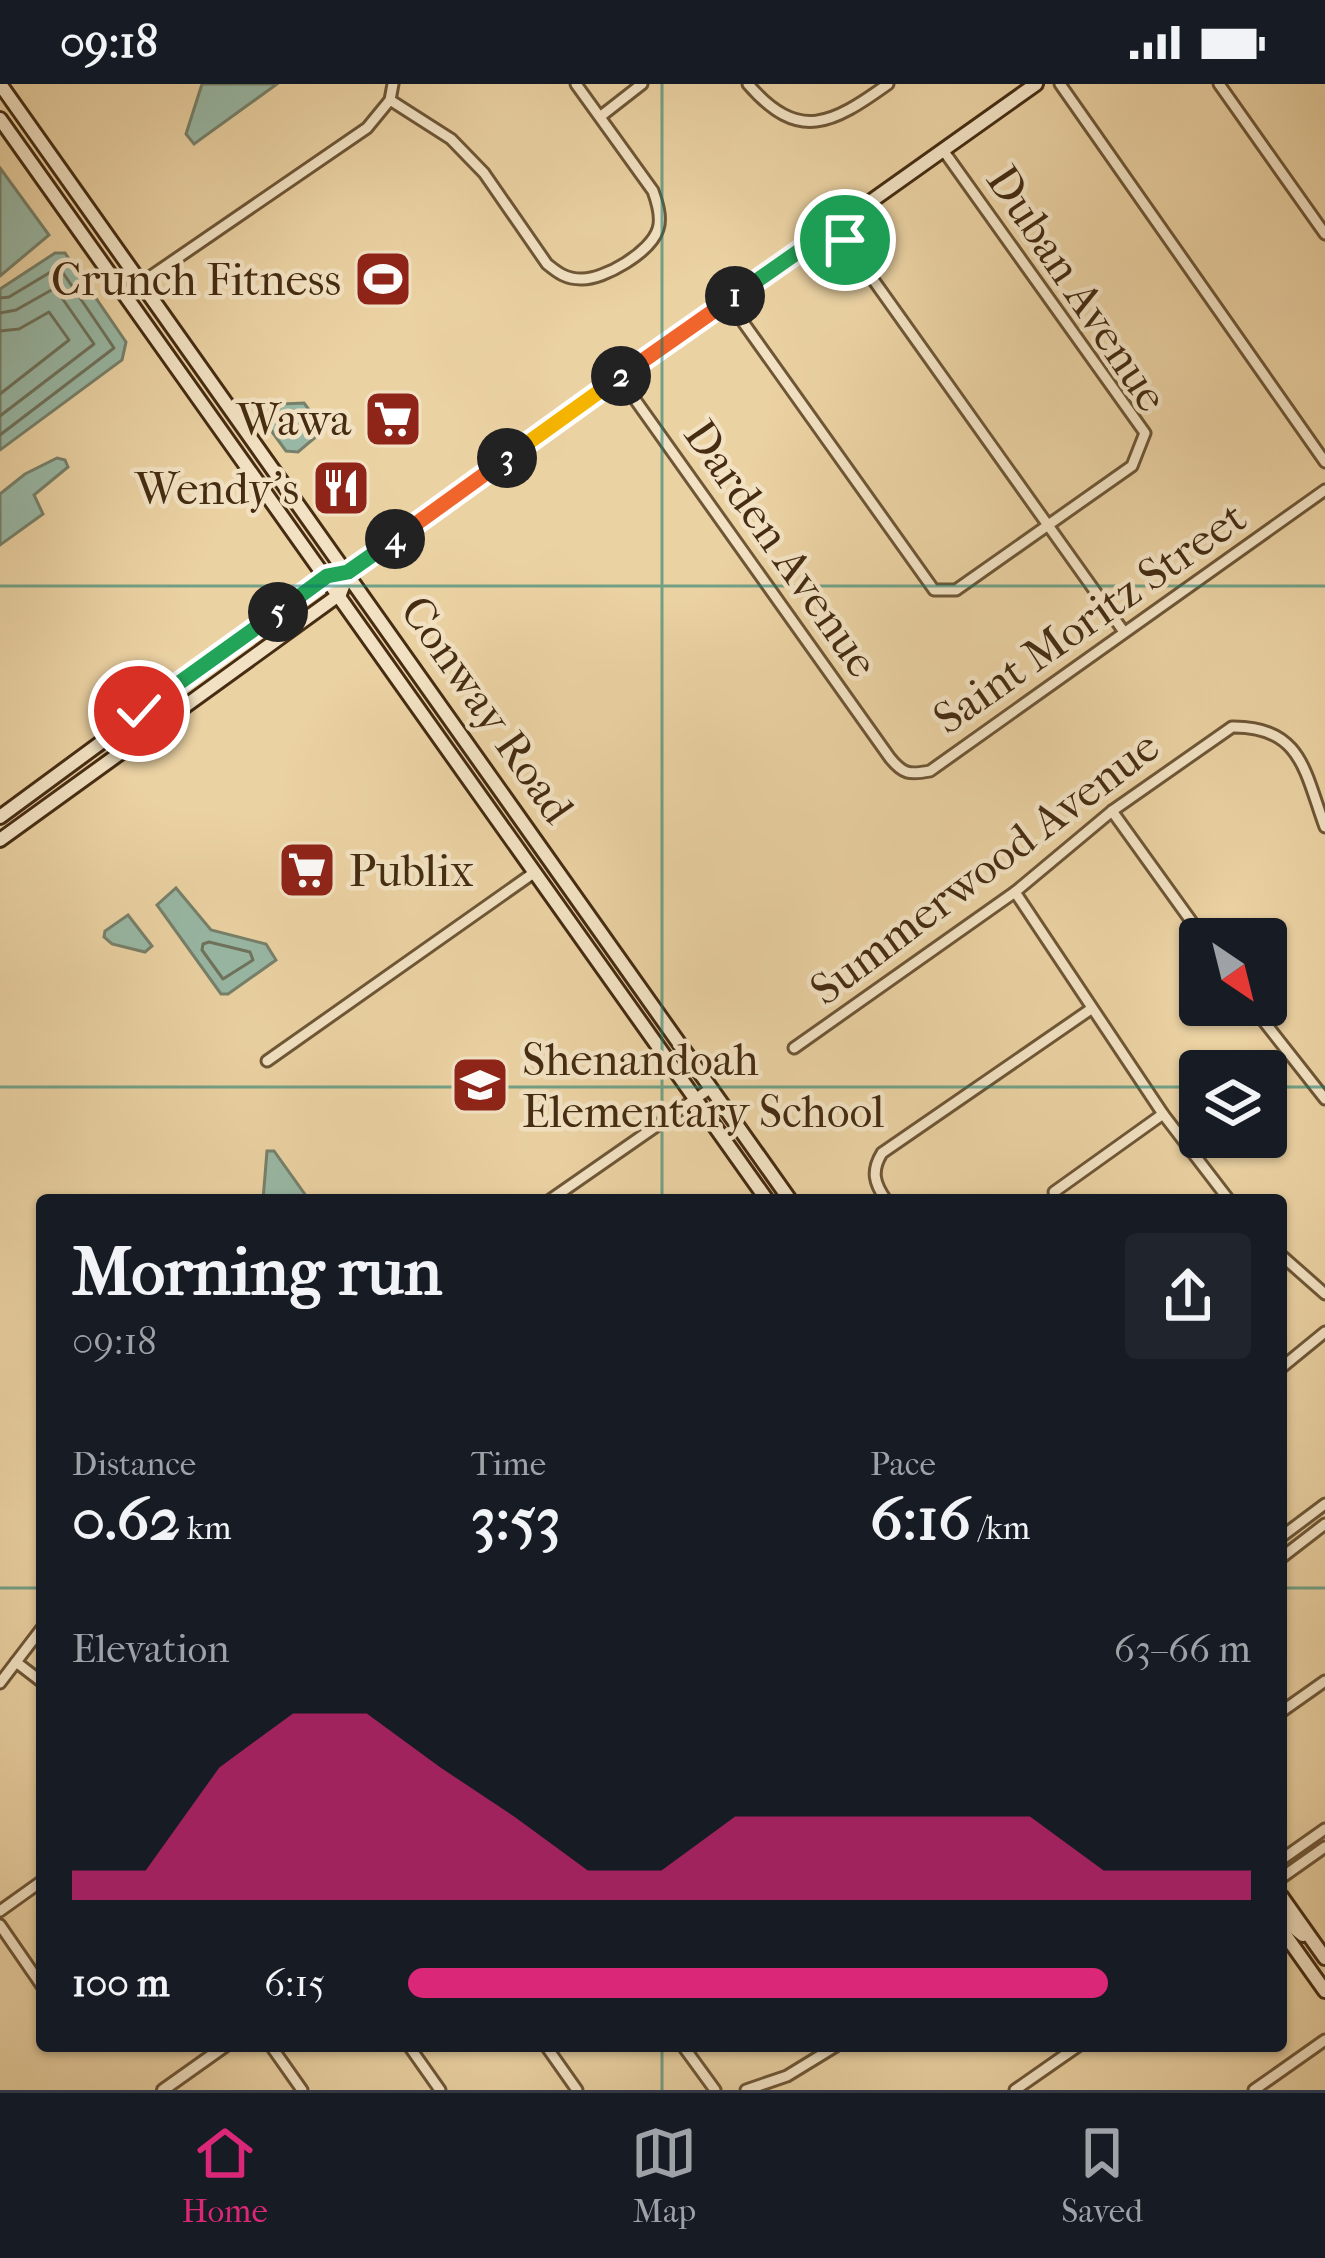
<!DOCTYPE html>
<meta charset="utf-8">
<style>
body{margin:0;font-family:"IM FELL French Canon",serif;background:#20242c;color:#f1f3f6;height:100vh;display:flex;flex-direction:column;font-size:45px;white-space:nowrap}
*{box-sizing:border-box;margin:0}
p{font-size:39px;color:#9ea1a6}
.icon{flex:none;width:66px;height:66px;fill:none;stroke:currentColor;stroke-width:2;stroke-linecap:round;stroke-linejoin:round}
.map{position:relative;flex:1;overflow:hidden}
.drawer{position:absolute;left:36px;top:1110px;width:1251px;height:858px;display:flex;flex-direction:column;background:#171b24;border-radius:12px;box-shadow:0 3px 9px #0004}
.drawer>*{flex:none}
.needle{width:78px;rotate:145deg}
.fabs{position:absolute;left:1179px;top:834px;display:grid;gap:24px}
.fabs a{display:grid;place-items:center;width:108px;height:108px;border-radius:12px;background:#171b24;box-shadow:0 3px 9px #0004;font-size:60px}
.pin{position:absolute;display:grid;place-items:center;width:102px;height:102px;color:#fff;margin:-51px;border:6px solid #fff;border-radius:50%;box-shadow:0 3px 12px #0007}
.km{position:absolute;width:60px;height:60px;margin:-30px;border-radius:50%;background:#222;color:#fff;font-size:33px;line-height:60px;text-align:center}
.round{display:grid;place-items:center;flex:none;width:126px;height:126px;border-radius:12px;background:#20242c}
.summary{display:flex;align-items:center;justify-content:space-between;height:204px;padding:0 36px}
h1{font-size:66px;font-weight:700;line-height:90px}
.stats{display:grid;grid-template-columns:repeat(3,1fr);gap:18px;height:204px;padding:12px 36px}
.stats div{display:grid;align-content:center}
.stats b{font-size:60px;font-weight:700}
.stats small{font-size:33px;font-weight:400}
.stats p{font-size:33px}
.chart{height:336px;padding:24px 36px}
.chart p{display:flex;justify-content:space-between}
.chart svg{width:100%;height:216px;margin-top:12px;fill:#db2777;opacity:.7}
ul{padding:0 36px;list-style:none;font-size:39px}
li{display:grid;grid-template-columns:192px 144px 1fr;align-items:center;height:90px}
li i{height:30px;border-radius:15px;background:#db2777}
.status{display:flex;justify-content:space-between;align-items:center;height:84px;padding:0 60px;background:#171b24;direction:ltr}
.status svg{height:33px;fill:currentColor}
.dock{display:flex;justify-content:space-around;align-items:center;height:168px;border-top:3px solid #363941;background:#171b24;font-size:33px;color:#9ea1a6}
.dock a{display:grid;justify-items:center;gap:6px}
.dock .current{color:#db2777}
.map>svg:first-child{display:block}
</style>
<div class="status"><b>09:18</b><svg viewBox="0 0 49 12"><path d="M0 12V9h3v3zM5 12V6h3v6zM10 12V3h3v9zM15 12V0h3v12zM26 1h20v11H26zM47 4h2v5h-2z"/></svg></div>
<div class="map">
<svg width="1325" height="2006" viewBox="0 0 1325 2006">
<rect width="100%" height="100%" fill="#ebd2a3"/>
<filter id="stains"><feTurbulence type="fractalNoise" baseFrequency=".00167" numOctaves="4"/><feColorMatrix values="0 0 0 0 .2 0 0 0 0 .09 0 0 0 0 .02 0 0 0 .5 -.17"/></filter>
<radialGradient id="worn" r=".72"><stop offset=".6" stop-color="#630" stop-opacity="0"/><stop offset="1" stop-color="#630" stop-opacity=".3"/></radialGradient>
<g fill="#98b8a5" stroke="#77806a" stroke-width="3">
<path d="M 202,0 L 277,0 L 194,60 L 186,50 Z"/>
<path d="M 0,84 L 49,151 L 0,192 Z"/>
<path d="M 55,169 L 65,169 L 126,258 L 122,276 L 0,366 L 0,205 Z"/>
<path d="M 304,319 L 324,346 L 298,368 L 286,367 L 262,334 L 281,320 Z"/>
<path d="M 57,374 L 65,376 L 68,383 L 34,411 L 43,430 L 0,461 L 0,410 L 25,390 Z"/>
<path d="M 176,804 L 211,846 L 266,860 L 276,876 L 228,910 L 221,910 L 157,821 Z"/>
<path d="M 128,831 L 152,862 L 145,868 L 112,860 L 104,853 L 105,847 Z"/>
<path d="M 267,1067 L 274,1067 L 309,1116 L 263,1116 Z"/>
</g>
<g fill="none" stroke-linecap="round" stroke-linejoin="round">
<g stroke="#6e725c" stroke-width="3">
<path d="M 0,214 L 9,213 L 59,183 L 114,264 L 0,351"/>
<path d="M 0,229 L 16,226 L 55,204 L 94,260 L 0,332"/>
<path d="M 0,247 L 19,245 L 49,228 L 69,256 L 0,310"/>
<path d="M 209,858 L 250,868 L 253,876 L 223,895 L 202,866 L 203,860 Z"/>
</g>
<g stroke="#6e5636" stroke-width="15">
<g id="minor">
<path d="M 748,0 C 799,59 832,40 888,0"/>
<path d="M 1060,0 L 1325,378"/>
<path d="M 1219,0 L 1325,150"/>
<path d="M 390,16 L 451,55 L 484,89 L 547,180 C 558,189 566,195 581,195 C 604,196 651,168 658,145 C 662,133 657,118 653,107 L 576,0"/>
<path d="M 601,32 L 642,0"/>
<path d="M 835,142 L 1124,548"/>
<path d="M 141,199 L 367,44 L 390,16 L 393,0"/>
<path d="M 728,217 L 934,506 L 956,506 L 1132,382 L 1145,349 L 943,66"/>
<path d="M 619,293 L 890,674 C 903,690 909,691 930,687 L 1325,406"/>
<path d="M 1112,727 L 1204,855"/>
<path d="M 1015,808 L 1163,1030 L 1229,1116"/>
<path d="M 1251,921 L 1325,1015"/>
<path d="M 794,964 L 1015,808 L 1112,727 L 1232,643 C 1302,642 1305,689 1325,743"/>
<path d="M 267,977 L 535,788"/>
<path d="M 1054,1108 L 1163,1030"/>
<path d="M 550,1116 L 711,1004"/>
<path d="M 886,1116 C 874,1099 871,1087 882,1069 L 1091,925"/>
<path d="M 1281,1171 L 1325,1210"/>
<path d="M 1281,1284 L 1325,1248"/>
<path d="M 1281,1453 L 1325,1420"/>
<path d="M 1281,1474 L 1325,1440"/>
<path d="M 16,1578 L 42,1598"/>
<path d="M 0,1599 L 42,1544"/>
<path d="M 1281,1628 L 1325,1597"/>
<path d="M 1281,1776 L 1325,1745"/>
<path d="M 1281,1794 L 1325,1763"/>
<path d="M 0,1827 L 42,1797"/>
<path d="M 0,1841 L 42,1902"/>
<path d="M 271,1962 L 302,2006"/>
<path d="M 409,1962 L 440,2006"/>
<path d="M 546,1962 L 577,2006"/>
<path d="M 683,1962 L 715,2006"/>
<path d="M 746,2006 L 787,1992 L 836,1962"/>
<path d="M 1015,2006 L 1078,1962"/>
<path d="M 1254,2006 L 1325,1956"/>
</g>
</g>
<g stroke="#6e5636" stroke-width="16">
<path id="tertiary" d="M 163,2006 L 225,1962"/>
</g>
<g stroke="#452c12" stroke-width="18">
<g id="secondary">
<path d="M 0,0 L 790,1116"/>
<path d="M 0,35 L 767,1116"/>
<path d="M 0,733 L 327,492 L 348,489 L 1036,0"/>
<path d="M 0,756 L 340,510 L 348,489"/>
<path d="M 1281,1812 L 1325,1874"/>
<path d="M 1281,1833 L 1303,1851"/>
<path d="M 1281,1845 L 1325,1907"/>
</g>
</g>
<use href="#minor" stroke="#f2e2c3" stroke-width="9"/>
<use href="#tertiary" stroke="#f2e2c3" stroke-width="10"/>
<use href="#secondary" stroke="#f2e2c3" stroke-width="12"/>
</g>
<g fill="none" stroke-linecap="round" stroke-linejoin="round">
<g stroke="#fff" stroke-width="24">
<path id="split-1" d="M 735,212 L 835,142 L 845,156"/>
</g>
<g stroke="#fff" stroke-width="24">
<path id="split-2" d="M 621,292 L 735,212"/>
</g>
<g stroke="#fff" stroke-width="24">
<path id="split-3" d="M 507,374 L 621,292"/>
</g>
<g stroke="#fff" stroke-width="24">
<path id="split-4" d="M 395,455 L 507,374"/>
</g>
<g stroke="#fff" stroke-width="24">
<path id="split-5" d="M 278,528 L 327,492 L 348,488 L 395,455"/>
</g>
<g stroke="#fff" stroke-width="24">
<path id="split-6" d="M 165,609 L 278,528"/>
</g>
<g stroke="#fff" stroke-width="24">
<path id="split-7" d="M 139,627 L 165,609"/>
</g>
<use href="#split-1" stroke="#22a559" stroke-width="15"/>
<use href="#split-2" stroke="#f0652b" stroke-width="15"/>
<use href="#split-3" stroke="#f5b400" stroke-width="15"/>
<use href="#split-4" stroke="#f0652b" stroke-width="15"/>
<use href="#split-5" stroke="#22a559" stroke-width="15"/>
<use href="#split-6" stroke="#22a559" stroke-width="15"/>
<use href="#split-7" stroke="#f5b400" stroke-width="15"/>
</g>
<path fill="none" stroke="#0f766e" stroke-width="3" stroke-opacity="0.55" d="M 662,0 L 662,1116M 0,502 L 1325,502M 0,1003 L 1200,1003M 1266,1003 L 1325,1003M 0,1504 L 42,1504M 1281,1504 L 1325,1504M 662,1962 L 662,2006"/>
<defs>
<g id="stadium-square" transform="scale(3)"><rect x="-9" y="-9" width="18" height="18" rx="4" fill="#8f2418" stroke="#f2e2c3"/><path d="M0-5a6.5 5 0 1 0 0 10a6.5 5 0 1 0 0-10ZM-3.5-1.8h7v3.6h-7Z" fill="#fff"/></g>
<g id="supermarket-square" transform="scale(3)"><rect x="-9" y="-9" width="18" height="18" rx="4" fill="#8f2418" stroke="#f2e2c3"/><path d="M-6-5.5h2.5l.6 2H6L4.5 2H-2.5L-4.4-4H-6ZM-1.5 3.2a1.3 1.3 0 1 0 .1 0ZM3 3.2a1.3 1.3 0 1 0 .1 0Z" fill="#fff"/></g>
<g id="restaurant-square" transform="scale(3)"><rect x="-9" y="-9" width="18" height="18" rx="4" fill="#8f2418" stroke="#f2e2c3"/><path d="M-5-6h1v4h1v-4h1v4h1v-4h1v5L-1.5 .5V6h-2V.5L-5-1ZM5-6V6H3V1.5H1.5Q1.5-4 5-6Z" fill="#fff"/></g>
<g id="school-square" transform="scale(3)"><rect x="-9" y="-9" width="18" height="18" rx="4" fill="#8f2418" stroke="#f2e2c3"/><path d="M0-5L7-2L0 1L-7-2ZM-4 1L0 2.5L4 1V4Q0 6-4 4Z" fill="#fff"/></g>
</defs>
<g fill-rule="evenodd">
<use href="#stadium-square" x="383" y="195"/>
<use href="#supermarket-square" x="393" y="335"/>
<use href="#restaurant-square" x="341" y="404"/>
<use href="#supermarket-square" x="307" y="786"/>
<use href="#school-square" x="480" y="1001"/>
</g>
<g text-anchor="middle" stroke-width="9" stroke-linejoin="round" paint-order="stroke">
<g font-size="45" fill="#452c12" stroke="#f2e2c3" text-anchor="end">
<text x="341" y="211">Crunch Fitness</text>
<text x="351" y="351">Wawa</text>
<text x="299" y="420">Wendy's</text>
<text x="349" y="802" text-anchor="start">Publix</text>
<text x="522" y="991" text-anchor="start">Shenandoah<tspan x="522" dy="52">Elementary School</tspan></text>
</g>
<g font-size="45" fill="#452c12" stroke="#f2e2c3">
<text transform="translate(1078 204) rotate(56)" y="16">Duban Avenue</text>
<text transform="translate(782 464) rotate(55)" y="16">Darden Avenue</text>
<text transform="translate(1089 533) rotate(-35)" y="16">Saint Moritz Street</text>
<text transform="translate(488 625) rotate(55)" y="16">Conway Road</text>
<text transform="translate(984 783) rotate(-37)" y="16">Summerwood Avenue</text>
</g>
</g>
<rect width="100%" height="100%" filter="url(#stains)"/>
<rect width="100%" height="100%" fill="url(#worn)"/>
</svg>
<div class="fabs">
<a><svg class="needle" viewBox="-14 -14 28 28"><path d="M0-13l5 13h-10z" fill="#e53935"/><path d="M0 13l5-13h-10z" fill="#9ea1a6"/></svg></a>
<a><svg class="icon" aria-label="layers" viewBox="0 0 24 24"><path d="M12 4l9 5-9 5-9-5zM3 14l9 5 9-5"/></svg></a>
</div>
<div class="pin" style="left:845px;top:156px;background:#1e9e55"><svg class="icon" aria-label="arrive" viewBox="0 0 24 24"><path d="M6 21V4h12l-3 4 3 4H6"/></svg></div>
<div class="pin" style="left:139px;top:627px;background:#d93025"><svg class="icon" aria-label="check" viewBox="0 0 24 24"><path d="M5 12l5 5 9-10"/></svg></div>
<b class="km" style="left:735px;top:212px">1</b>
<b class="km" style="left:621px;top:292px">2</b>
<b class="km" style="left:507px;top:374px">3</b>
<b class="km" style="left:395px;top:455px">4</b>
<b class="km" style="left:278px;top:528px">5</b>
<section class="drawer">
<div class="summary"><div><h1>Morning run</h1><p>09:18</p></div><a class="round"><svg class="icon" aria-label="share" viewBox="0 0 24 24"><path d="M12 15V3M7 8l5-5 5 5M5 13v7h14v-7"/></svg></a></div>
<div class="stats">
<div><p>Distance</p><b>0.62<small> km</small></b></div>
<div><p>Time</p><b>3:53</b></div>
<div><p>Pace</p><b>6:16<small> /km</small></b></div>
</div>
<div class="chart"><p><span>Elevation</span>63–66 m</p>
<svg viewBox="0 0 160 44" preserveAspectRatio="none"><path d="M0 44V38L10 38L20 17L30 6L40 6L50 17L60 27L70 38L80 38L90 27L100 27L110 27L120 27L130 27L140 38L150 38L160 38V44z"/></svg>
</div>
<ul>
<li><b>100 m</b>6:15<i style="width:83%"></i></li>
</ul>
</section>
</div>
<nav class="dock">
<a class="current"><svg class="icon" aria-label="home" viewBox="0 0 24 24"><path d="M3 11l9-7 9 7M6 9v11h12V9"/></svg>Home</a>
<a><svg class="icon" aria-label="map" viewBox="0 0 24 24"><path d="M3 6l6-2 6 2 6-2v14l-6 2-6-2-6 2zM9 4v14M15 6v14"/></svg>Map</a>
<a><svg class="icon" aria-label="saved" viewBox="0 0 24 24"><path d="M7 4h10v16l-5-4-5 4z"/></svg>Saved</a>
</nav>
